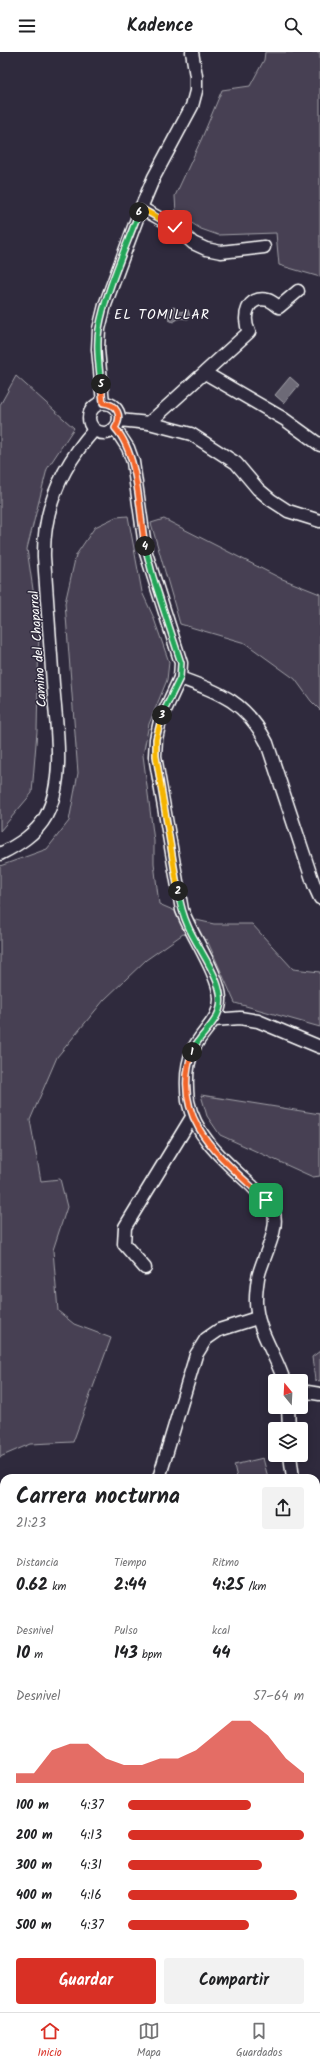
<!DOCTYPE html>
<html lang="es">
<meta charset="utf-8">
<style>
body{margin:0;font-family:Kalam,sans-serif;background:#f2f2f2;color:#202124;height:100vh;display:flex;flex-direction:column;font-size:15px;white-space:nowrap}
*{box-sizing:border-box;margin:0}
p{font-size:13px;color:#757577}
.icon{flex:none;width:22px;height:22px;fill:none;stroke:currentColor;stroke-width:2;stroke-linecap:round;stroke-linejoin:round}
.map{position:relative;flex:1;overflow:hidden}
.panel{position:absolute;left:0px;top:1422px;width:320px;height:538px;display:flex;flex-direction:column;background:#fff;border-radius:12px 12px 0 0;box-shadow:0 2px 10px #0003}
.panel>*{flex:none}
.needle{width:26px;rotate:342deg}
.buttons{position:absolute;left:268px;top:1322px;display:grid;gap:8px}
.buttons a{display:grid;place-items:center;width:40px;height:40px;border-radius:4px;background:#fff;box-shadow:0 2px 10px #0003;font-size:20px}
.pin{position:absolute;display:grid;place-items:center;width:34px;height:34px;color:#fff;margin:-17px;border-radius:8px;box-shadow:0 2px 6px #0006}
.km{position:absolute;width:20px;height:20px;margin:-10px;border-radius:50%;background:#222;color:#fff;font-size:11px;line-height:20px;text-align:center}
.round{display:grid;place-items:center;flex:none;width:42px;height:42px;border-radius:4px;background:#f2f2f2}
.head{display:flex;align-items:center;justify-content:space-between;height:68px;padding:0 16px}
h1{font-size:22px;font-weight:700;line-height:30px}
.stats{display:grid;grid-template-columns:repeat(3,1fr);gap:6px;height:68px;padding:4px 16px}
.stats div{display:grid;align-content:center}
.stats b{font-size:17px;font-weight:700}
.stats small{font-size:11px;font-weight:400}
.stats p{font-size:11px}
.chart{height:112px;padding:8px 16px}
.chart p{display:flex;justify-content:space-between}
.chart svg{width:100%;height:72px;margin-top:4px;fill:#d93025;opacity:.7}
.primary-button{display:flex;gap:8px;margin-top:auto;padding:8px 16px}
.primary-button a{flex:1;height:46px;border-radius:4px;background:#d93025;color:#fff;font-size:16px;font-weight:700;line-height:46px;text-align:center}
.primary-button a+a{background:#f2f2f2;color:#202124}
ul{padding:0 16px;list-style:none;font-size:13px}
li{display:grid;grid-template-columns:64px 48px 1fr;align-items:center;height:30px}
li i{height:10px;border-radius:5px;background:#d93025}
header{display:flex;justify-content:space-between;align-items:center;height:52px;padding:0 16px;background:#fff;font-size:18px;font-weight:700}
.dock{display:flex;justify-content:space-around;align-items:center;height:56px;border-top:1px solid #e0e0e0;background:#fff;font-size:11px;color:#757577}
.dock a{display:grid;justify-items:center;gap:2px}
.dock .on{color:#d93025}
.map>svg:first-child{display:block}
</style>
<header><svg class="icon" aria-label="menu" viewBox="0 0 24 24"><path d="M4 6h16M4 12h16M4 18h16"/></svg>Kadence<svg class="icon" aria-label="search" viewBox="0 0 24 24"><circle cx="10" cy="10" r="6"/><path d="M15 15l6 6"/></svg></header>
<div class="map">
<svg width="320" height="1960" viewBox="0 0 320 1960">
<rect width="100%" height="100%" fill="#2f2a3d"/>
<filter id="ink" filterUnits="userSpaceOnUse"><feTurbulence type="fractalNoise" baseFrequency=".025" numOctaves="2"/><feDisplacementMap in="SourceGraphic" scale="8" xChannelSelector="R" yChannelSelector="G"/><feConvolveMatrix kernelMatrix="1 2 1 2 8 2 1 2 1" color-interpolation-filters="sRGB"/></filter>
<g filter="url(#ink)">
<g fill="#464152" stroke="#a2a0a8">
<path d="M 265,0 L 320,0 L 320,225 L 279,213 L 276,181 L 218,183 L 201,177 L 176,161 L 175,144 L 201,88 L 222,38 L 250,34 L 264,8 Z"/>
<path d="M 16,324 L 74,376 L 47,417 L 27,497 L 39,578 L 37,679 L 32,741 L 0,779 L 0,353 Z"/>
<path d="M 128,464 L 142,540 L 153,564 L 169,610 L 167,628 L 149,672 L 143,703 L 154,789 L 154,811 L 159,852 L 196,868 L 214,872 L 252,872 L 293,917 L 320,920 L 320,975 L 235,951 L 207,888 L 183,882 L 146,908 L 104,948 L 57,1005 L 30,1068 L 41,1129 L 60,1127 L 67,1155 L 53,1198 L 58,1259 L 74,1272 L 111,1286 L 73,1390 L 30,1392 L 0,1405 L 0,814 L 47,797 L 69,769 L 78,721 L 65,551 L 76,503 L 95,475 L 116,465 Z"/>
<path d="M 164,467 L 280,526 L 320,542 L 320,658 L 311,649 L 295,627 L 245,591 L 180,572 L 151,471 Z"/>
<path d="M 201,1043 L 320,1062 L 320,1124 L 313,1125 L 220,1083 L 207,1064 Z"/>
<path d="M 320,1299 L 320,1329 L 315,1328 L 312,1305 Z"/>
<path d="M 263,1406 L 268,1426 L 237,1426 L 234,1413 Z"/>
<path d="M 0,1539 L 4,1544 L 4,1590 L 0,1596 Z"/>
<path d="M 0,1796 L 4,1797 L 4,1956 L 111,1956 L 103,1960 L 0,1960 Z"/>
<path d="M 121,1956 L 222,1956 L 224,1960 L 113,1960 Z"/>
</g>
<g fill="#6d6a77" stroke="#a7a6ad">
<path d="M 174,255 L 180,260 L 188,258 L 190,264 L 188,267 L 180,266 L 173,270 L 169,268 L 167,260 L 169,257 Z"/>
<path d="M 290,325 L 299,333 L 284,351 L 275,343 Z"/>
</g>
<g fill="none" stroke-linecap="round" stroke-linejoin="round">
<g stroke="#a7a6ad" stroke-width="3.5">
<path d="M 0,1862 L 4,1863"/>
<path d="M 239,1956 L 242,1960"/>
</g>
<g stroke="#fff" stroke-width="15">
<g id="minor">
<path d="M 141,156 L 175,175 L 193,191 L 206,197 L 221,200 L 264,195"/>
<path d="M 205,321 L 284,367 L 320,393"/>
<circle cx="104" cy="366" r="15"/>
<path d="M 103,351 L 98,297 L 99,277 L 105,253 L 141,156 L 154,125 L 192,54 L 196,39 L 196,24 L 192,0"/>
<path d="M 119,368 L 149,371 L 249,280 C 242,265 247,243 268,248 C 272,249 276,253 279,255 L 298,239"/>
<path d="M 149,371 L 191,382 L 236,411 L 258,437 L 271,448 L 288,459 L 320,469"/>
<path d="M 115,376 L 128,396 L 133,410 L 146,501 L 181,611 L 180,626 L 160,669 L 156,687 L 155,704 L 182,858 C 191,882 219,923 220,946 C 221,968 201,979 193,998 C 186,1013 186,1032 188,1049 C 195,1085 226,1110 252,1134 C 259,1142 269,1149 273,1159 C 281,1176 261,1208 258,1226 C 257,1233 256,1240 256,1247 C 255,1276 276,1302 284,1329"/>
<path d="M 180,626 C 221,641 246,650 267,691 L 314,833 L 320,846"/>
<path d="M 0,802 C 18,793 36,782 46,764 C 66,726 56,673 53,632 C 50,590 47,547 44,505 C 43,456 62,414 94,378"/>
<path d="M 214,968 L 240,966 L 258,969 L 320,995"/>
<path d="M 145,1216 L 124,1192 L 125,1175 L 192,1065"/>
<path d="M 301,1339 L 320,1342"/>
<path d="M 288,1355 L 289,1377"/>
<path d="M 290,1403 L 293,1426"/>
<path d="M 159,1426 L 196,1303 L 206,1287 L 219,1278 L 257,1266"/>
<path d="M 316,1456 L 320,1458"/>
<path d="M 316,1514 L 320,1514"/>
<path d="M 316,1653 L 320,1649"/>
<path d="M 0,1673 L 4,1670"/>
<path d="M 316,1723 L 320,1730"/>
<path d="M 310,1956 L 314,1960"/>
</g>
</g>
<use href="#minor" stroke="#2f2a3d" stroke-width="12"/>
</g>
</g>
<g fill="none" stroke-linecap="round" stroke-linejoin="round" filter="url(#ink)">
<g stroke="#fff" stroke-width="8">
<path id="split-1" d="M 192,1000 C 169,1069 222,1106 266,1148"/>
</g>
<g stroke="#fff" stroke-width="8">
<path id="split-2" d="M 178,839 C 180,851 183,863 188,874 C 198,898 228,933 219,959 C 214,975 197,985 192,1000"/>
</g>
<g stroke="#fff" stroke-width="8">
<path id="split-3" d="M 162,663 L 156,687 L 156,704 L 178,839"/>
</g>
<g stroke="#fff" stroke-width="8">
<path id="split-4" d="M 145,494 L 153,525 L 181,611 L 180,626 L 162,663"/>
</g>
<g stroke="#fff" stroke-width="8">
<path id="split-5" d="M 101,332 L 103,351 C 117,352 123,364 115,376 C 139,402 139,460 145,494"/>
</g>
<g stroke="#fff" stroke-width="8">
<path id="split-6" d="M 101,332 C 99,314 96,294 99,277 C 105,241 126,195 139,160"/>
</g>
<g stroke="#fff" stroke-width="8">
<path id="split-7" d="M 139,160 L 140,156 L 175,175"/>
</g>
<use href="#split-1" stroke="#f0652b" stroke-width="5"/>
<use href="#split-2" stroke="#22a559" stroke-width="5"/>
<use href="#split-3" stroke="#f5b400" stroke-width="5"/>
<use href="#split-4" stroke="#22a559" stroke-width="5"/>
<use href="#split-5" stroke="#f0652b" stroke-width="5"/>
<use href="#split-6" stroke="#22a559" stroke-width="5"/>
<use href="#split-7" stroke="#f5b400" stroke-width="5"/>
</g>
<g text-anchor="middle" stroke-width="3" stroke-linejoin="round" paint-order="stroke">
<g font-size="13" fill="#fff" stroke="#2f2a3d">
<text transform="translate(37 597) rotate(-94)" y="5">Camino del Chaparral</text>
</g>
<g font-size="14" letter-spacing="1" fill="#fff" stroke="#2f2a3d">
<text x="162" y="267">EL TOMILLAR</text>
</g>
</g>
</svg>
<div class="buttons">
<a><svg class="needle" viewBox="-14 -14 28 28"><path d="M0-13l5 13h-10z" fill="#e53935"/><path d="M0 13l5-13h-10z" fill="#757577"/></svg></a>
<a><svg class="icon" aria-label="layers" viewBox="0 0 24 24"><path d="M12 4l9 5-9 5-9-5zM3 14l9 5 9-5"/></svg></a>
</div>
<div class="pin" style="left:266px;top:1148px;background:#1e9e55"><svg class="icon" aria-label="arrive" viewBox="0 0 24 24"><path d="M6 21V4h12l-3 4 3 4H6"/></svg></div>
<div class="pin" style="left:175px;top:175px;background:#d93025"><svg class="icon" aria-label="check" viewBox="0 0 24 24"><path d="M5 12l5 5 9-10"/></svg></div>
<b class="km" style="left:192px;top:1000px">1</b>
<b class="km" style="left:178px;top:839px">2</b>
<b class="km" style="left:162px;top:663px">3</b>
<b class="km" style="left:145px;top:494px">4</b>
<b class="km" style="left:101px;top:332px">5</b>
<b class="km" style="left:139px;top:160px">6</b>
<section class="panel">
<div class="head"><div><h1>Carrera nocturna</h1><p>21:23</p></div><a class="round"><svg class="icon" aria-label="share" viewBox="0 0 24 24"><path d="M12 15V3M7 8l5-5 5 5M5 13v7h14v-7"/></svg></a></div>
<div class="stats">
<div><p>Distancia</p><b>0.62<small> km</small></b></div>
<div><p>Tiempo</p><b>2:44</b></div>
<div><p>Ritmo</p><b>4:25<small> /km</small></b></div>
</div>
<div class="stats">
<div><p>Desnivel</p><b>10<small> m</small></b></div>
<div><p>Pulso</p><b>143<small> bpm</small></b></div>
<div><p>kcal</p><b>44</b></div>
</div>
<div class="chart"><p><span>Desnivel</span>57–64 m</p>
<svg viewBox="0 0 160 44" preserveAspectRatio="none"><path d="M0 44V38L10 38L20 24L30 20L40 20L50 29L60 33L70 33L80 29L90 29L100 24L110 15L120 6L130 6L140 15L150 29L160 38V44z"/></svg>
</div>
<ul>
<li><b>100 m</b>4:37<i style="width:70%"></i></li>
<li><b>200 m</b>4:13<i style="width:100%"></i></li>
<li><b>300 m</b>4:31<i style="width:76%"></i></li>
<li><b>400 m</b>4:16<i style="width:96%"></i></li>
<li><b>500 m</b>4:37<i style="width:69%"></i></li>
</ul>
<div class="primary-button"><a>Guardar</a><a>Compartir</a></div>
</section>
</div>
<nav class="dock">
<a class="on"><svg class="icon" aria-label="home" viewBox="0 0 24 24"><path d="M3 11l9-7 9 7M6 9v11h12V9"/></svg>Inicio</a>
<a><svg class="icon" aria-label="map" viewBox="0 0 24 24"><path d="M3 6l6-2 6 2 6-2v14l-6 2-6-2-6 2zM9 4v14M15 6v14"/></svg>Mapa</a>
<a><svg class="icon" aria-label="saved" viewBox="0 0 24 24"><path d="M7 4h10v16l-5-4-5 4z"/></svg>Guardados</a>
</nav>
